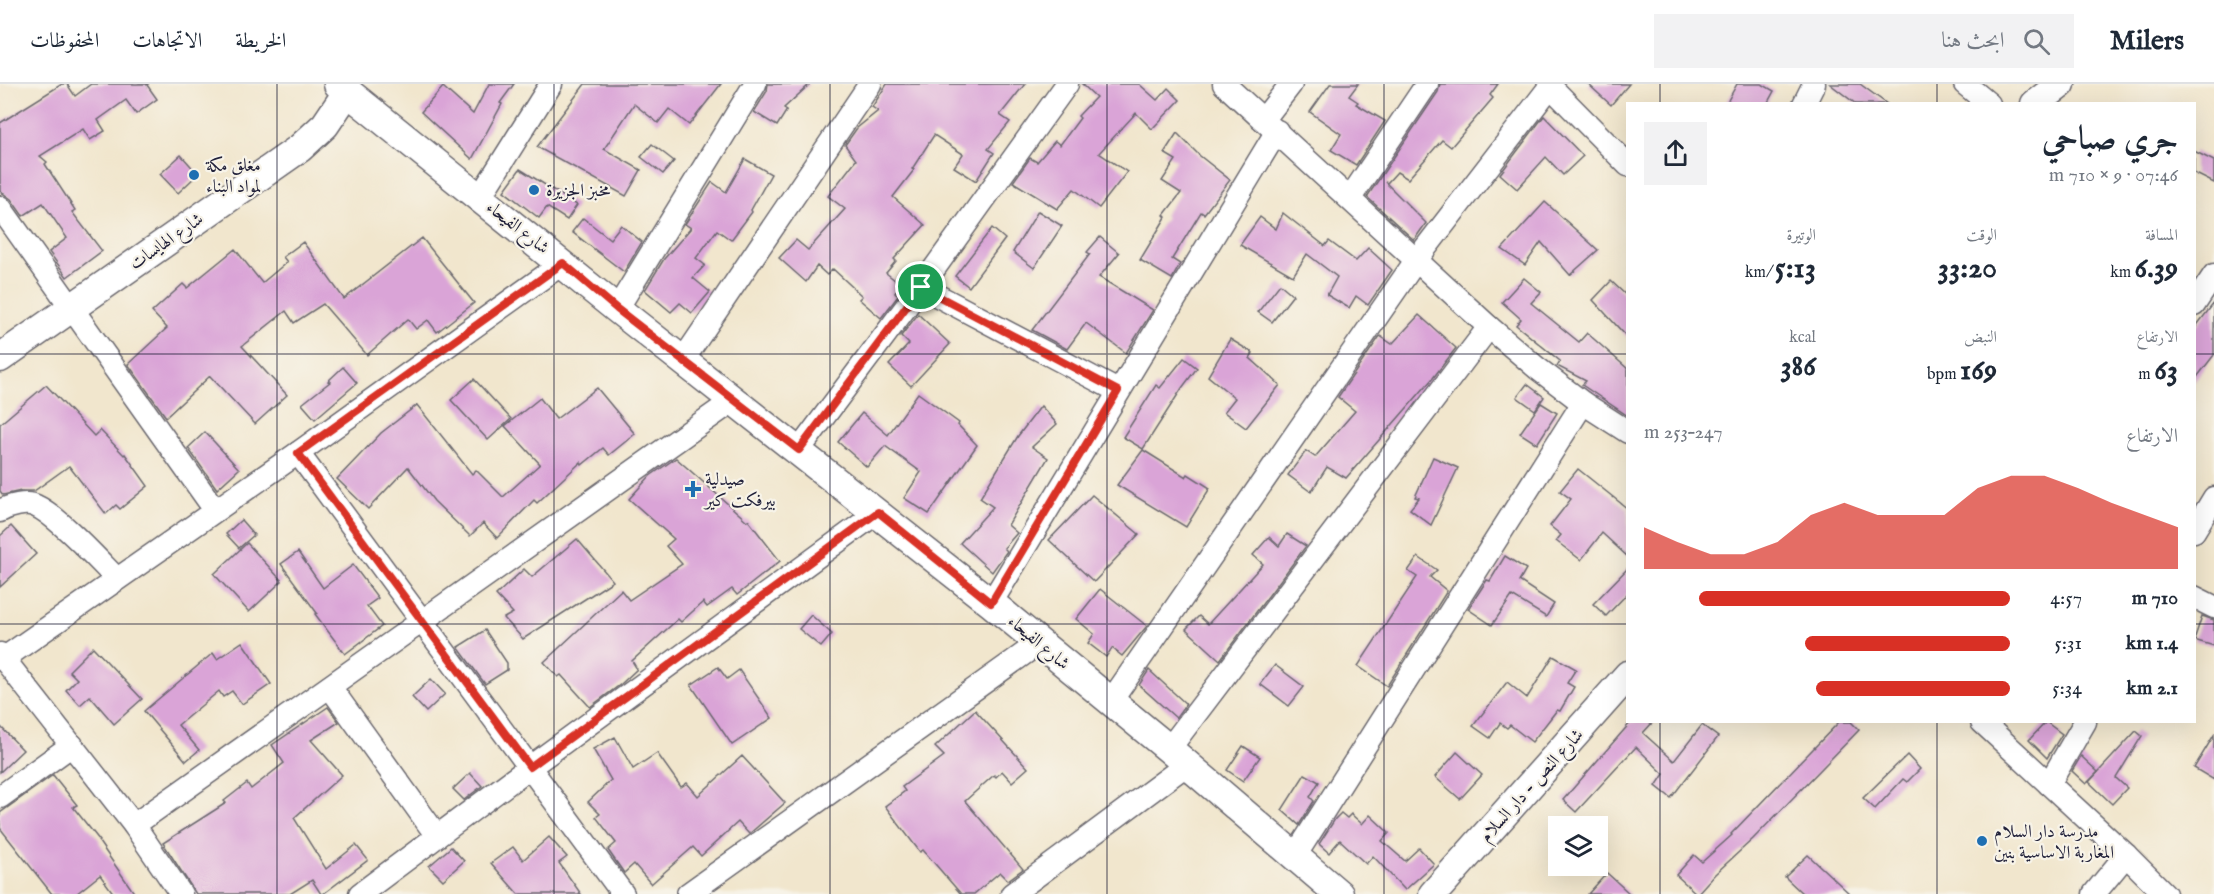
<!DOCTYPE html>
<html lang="ar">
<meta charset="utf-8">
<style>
body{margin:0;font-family:"IM FELL English",Amiri,serif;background:#f2f2f3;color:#1f2937;direction:rtl;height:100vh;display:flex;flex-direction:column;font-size:22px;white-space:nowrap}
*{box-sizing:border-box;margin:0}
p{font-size:20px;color:#747a83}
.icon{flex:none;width:33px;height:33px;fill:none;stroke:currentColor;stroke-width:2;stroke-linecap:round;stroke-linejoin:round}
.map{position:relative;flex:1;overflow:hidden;direction:ltr}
.sheet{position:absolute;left:1626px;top:18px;width:570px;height:621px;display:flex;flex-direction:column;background:#fff;border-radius:0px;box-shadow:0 6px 24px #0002;direction:rtl}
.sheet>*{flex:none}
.fabs{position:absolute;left:1548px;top:732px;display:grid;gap:12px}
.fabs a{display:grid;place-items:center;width:60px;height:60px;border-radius:0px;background:#fff;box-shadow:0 6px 24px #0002;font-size:30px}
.pin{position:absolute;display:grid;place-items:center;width:51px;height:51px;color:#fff;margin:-26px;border:3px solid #fff;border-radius:50%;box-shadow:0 2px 6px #0007}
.round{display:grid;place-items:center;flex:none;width:63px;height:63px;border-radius:0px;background:#f2f2f3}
.headline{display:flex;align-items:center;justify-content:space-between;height:102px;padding:0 18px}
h1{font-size:33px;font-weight:800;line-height:45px}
.figures{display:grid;grid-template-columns:repeat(3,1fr);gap:9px;height:102px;padding:6px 18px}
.figures div{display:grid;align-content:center}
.figures b{font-size:30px;font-weight:800}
.figures small{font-size:16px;font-weight:400}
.figures p{font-size:16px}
.chart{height:168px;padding:12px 18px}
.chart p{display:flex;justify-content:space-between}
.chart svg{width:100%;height:108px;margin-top:6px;fill:#d93025;opacity:.7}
ul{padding:0 18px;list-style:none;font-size:20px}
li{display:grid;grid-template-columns:96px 72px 1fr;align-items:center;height:45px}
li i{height:15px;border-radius:8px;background:#d93025}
header{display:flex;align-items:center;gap:36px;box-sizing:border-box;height:84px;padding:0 30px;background:#fff;border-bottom:2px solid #e0e1e3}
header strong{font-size:28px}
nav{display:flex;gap:33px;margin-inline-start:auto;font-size:21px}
.search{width:420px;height:54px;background:#f2f2f3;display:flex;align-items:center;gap:15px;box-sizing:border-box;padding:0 21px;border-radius:0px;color:#747a83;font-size:22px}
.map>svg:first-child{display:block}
</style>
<header>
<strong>Milers</strong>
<div class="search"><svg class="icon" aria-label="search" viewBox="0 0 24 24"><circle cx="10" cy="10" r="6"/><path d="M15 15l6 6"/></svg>ابحث هنا</div>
<nav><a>الخريطة</a><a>الاتجاهات</a><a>المحفوظات</a></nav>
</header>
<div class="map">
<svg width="2214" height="810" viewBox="0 0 2214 810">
<rect width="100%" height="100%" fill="#f7f3e8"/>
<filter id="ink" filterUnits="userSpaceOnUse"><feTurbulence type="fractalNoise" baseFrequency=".0167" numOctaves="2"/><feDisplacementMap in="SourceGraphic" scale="12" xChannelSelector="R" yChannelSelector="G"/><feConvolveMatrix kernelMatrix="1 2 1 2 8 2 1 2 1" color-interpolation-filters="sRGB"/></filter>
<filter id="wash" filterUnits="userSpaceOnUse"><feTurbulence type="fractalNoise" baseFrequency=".008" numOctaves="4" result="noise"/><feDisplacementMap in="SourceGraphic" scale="24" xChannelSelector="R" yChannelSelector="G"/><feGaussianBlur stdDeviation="1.35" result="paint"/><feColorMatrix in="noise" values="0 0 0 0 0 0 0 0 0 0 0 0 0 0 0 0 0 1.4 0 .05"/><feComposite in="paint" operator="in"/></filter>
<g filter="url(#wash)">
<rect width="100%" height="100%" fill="#f1e6cd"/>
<g id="blocks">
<g fill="#daa4d7">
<path d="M 62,0 L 67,0 L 75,12 L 91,0 L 148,0 L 147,1 L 157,15 L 136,30 L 126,16 L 98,36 L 105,47 L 90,56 L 83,45 L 40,72 L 47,78 L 45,80 L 75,126 L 72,128 L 102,167 L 67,193 L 49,168 L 67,154 L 43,119 L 23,132 L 11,115 L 0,107 L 0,39 Z"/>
<path d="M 489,0 L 514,0 L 500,19 L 502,20 L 472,75 L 421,28 L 443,3 L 473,30 Z"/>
<path d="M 585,0 L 721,0 L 689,41 L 669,25 L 658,39 L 634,20 L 604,65 L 641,86 L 626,112 L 537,63 Z"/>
<path d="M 768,0 L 810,0 L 784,24 L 787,26 L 777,42 L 754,28 L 767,7 Z"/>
<path d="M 887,0 L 1025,0 L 1000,31 L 1010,38 L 988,65 L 994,69 L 976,97 L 954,83 L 963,70 L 934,51 L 912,85 L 914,86 L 893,113 L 925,141 L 894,175 L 896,177 L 886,189 L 901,201 L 895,209 L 898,212 L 881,234 L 859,215 L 862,212 L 833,185 L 827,191 L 817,182 L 806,198 L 779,174 L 796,156 L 808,166 L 845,125 L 828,112 L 856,76 L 845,61 L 857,44 L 878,27 L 872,23 Z"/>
<path d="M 1082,0 L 1139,0 L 1157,16 L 1168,4 L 1180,16 L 1152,45 L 1136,29 L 1099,69 L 1127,88 L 1099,124 L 1074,105 L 1057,125 L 1013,98 L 1030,74 L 1037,78 L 1055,57 L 1060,61 L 1080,34 L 1078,32 L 1096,13 Z"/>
<path d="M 1330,0 L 1358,0 L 1349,12 L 1358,18 L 1356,20 L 1385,37 L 1356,81 L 1331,66 L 1341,50 L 1310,28 Z"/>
<path d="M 1440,0 L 1498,0 L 1490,11 L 1493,14 L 1451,63 L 1442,56 L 1408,95 L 1397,88 L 1387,99 L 1385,98 L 1426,139 L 1414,156 L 1367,113 L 1438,8 Z"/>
<path d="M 1588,0 L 1629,0 L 1611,21 Z"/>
<path d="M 1737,0 L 1762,0 L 1774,7 L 1767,20 L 1726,20 Z"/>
<path d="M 1830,0 L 1860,0 L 1887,20 L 1856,20 Z"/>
<path d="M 1544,32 L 1583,72 L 1563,91 L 1546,73 L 1517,105 L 1500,90 Z"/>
<path d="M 1177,49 L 1200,72 L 1230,96 L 1204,130 L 1201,128 L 1172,175 L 1180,180 L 1172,195 L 1140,176 L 1166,133 L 1164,131 L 1181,109 L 1162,97 L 1176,76 L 1164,69 Z"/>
<path d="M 652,60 L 674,77 L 663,90 L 641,73 Z"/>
<path d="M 2194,67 L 2214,77 L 2214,99 L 2194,89 Z"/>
<path d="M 181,71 L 198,90 L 178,109 L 160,90 Z"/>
<path d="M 745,75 L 771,90 L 751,126 L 752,128 L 731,156 L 717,146 L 696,174 L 705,181 L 693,194 L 710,208 L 692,229 L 680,219 L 671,228 L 645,206 L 664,175 L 691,144 L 685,140 L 712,98 L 726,108 Z"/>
<path d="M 520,85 L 577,121 L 567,136 L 547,123 L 539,134 L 504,107 Z"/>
<path d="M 1545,118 L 1598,166 L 1570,191 L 1541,158 L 1525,181 L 1502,165 Z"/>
<path d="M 1038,127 L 1062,142 L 1034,184 L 1013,168 Z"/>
<path d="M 1283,129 L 1325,162 L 1329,157 L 1356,177 L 1368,164 L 1392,186 L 1368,221 L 1356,212 L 1349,224 L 1327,211 L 1337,193 L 1307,170 L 1293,192 L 1240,161 L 1260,133 L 1276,145 Z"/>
<path d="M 583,134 L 610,155 L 621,141 L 642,158 L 624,188 L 572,148 Z"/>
<path d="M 992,144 L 1005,155 L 969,203 L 955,192 Z"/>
<path d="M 1100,153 L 1119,169 L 1099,193 L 1153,226 L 1126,269 L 1086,239 L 1067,265 L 1032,246 L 1090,170 L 1087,168 Z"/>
<path d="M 422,154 L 474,219 L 437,248 L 428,236 L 416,245 L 408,235 L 367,271 L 323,220 L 294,239 L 286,227 L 242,262 L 287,311 L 255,340 L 210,292 L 166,333 L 128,280 L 167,244 L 152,228 L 183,200 L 187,204 L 235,165 L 262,199 L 287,178 L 283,173 L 303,158 L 344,215 Z"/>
<path d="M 1524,194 L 1541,208 L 1531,219 L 1579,258 L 1587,249 L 1628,285 L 1628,332 L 1582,301 L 1586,297 L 1557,282 L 1560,277 L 1516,241 L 1521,235 L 1502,218 Z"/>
<path d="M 1611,197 L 1628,213 L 1628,254 L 1593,216 Z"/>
<path d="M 1280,200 L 1293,211 L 1272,238 L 1258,228 Z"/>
<path d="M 2214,219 L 2214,271 L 2194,297 L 2194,245 Z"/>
<path d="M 918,230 L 950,260 L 911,302 L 889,281 L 909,260 L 901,252 Z"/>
<path d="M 1419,231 L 1456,264 L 1433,294 L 1346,394 L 1327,383 L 1311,408 L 1288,391 L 1306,367 L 1315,373 L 1355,327 L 1338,313 L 1380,252 L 1392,260 Z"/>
<path d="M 1230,255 L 1253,269 L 1250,274 L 1280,301 L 1246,344 L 1224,328 L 1235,314 L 1208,292 Z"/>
<path d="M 1184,274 L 1197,284 L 1182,304 L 1143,365 L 1123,353 L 1156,301 L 1160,304 Z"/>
<path d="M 343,283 L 357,299 L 315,335 L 302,320 L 330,298 L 328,297 Z"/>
<path d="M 474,295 L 511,335 L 488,356 L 451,316 Z"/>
<path d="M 1527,300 L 1544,313 L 1535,326 L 1517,313 Z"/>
<path d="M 46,301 L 94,352 L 100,346 L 124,371 L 125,370 L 148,402 L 120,425 L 116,421 L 106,430 L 69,382 L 34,407 L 21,407 L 3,411 L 0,407 L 0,340 Z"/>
<path d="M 597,304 L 635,350 L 609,371 L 603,364 L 582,381 L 581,378 L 537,419 L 534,416 L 497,454 L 483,439 L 470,452 L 434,417 L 408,383 L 368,425 L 337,395 L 381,349 L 417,321 L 472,390 L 476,386 L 503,413 L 540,380 L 505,342 L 540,314 L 556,335 Z"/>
<path d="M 918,309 L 959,339 L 958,341 L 977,361 L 929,430 L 904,414 L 921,388 L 885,362 L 867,383 L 838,358 L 862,329 L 888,351 Z"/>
<path d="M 1541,319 L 1557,329 L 1537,360 L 1520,349 Z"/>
<path d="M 1041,322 L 1057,340 L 1032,363 L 1048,374 L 1008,441 L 1017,449 L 1004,464 L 1007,467 L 992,488 L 960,459 L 993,423 L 980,414 L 1018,352 Z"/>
<path d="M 205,348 L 239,385 L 217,405 L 188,364 Z"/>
<path d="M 1143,366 L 1186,393 L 1188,390 L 1210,404 L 1186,443 L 1117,401 Z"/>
<path d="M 1433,373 L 1458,384 L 1431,441 L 1410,425 L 1419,414 L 1415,413 Z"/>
<path d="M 676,374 L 747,437 L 748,436 L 780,477 L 737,511 L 732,505 L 707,523 L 703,518 L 681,538 L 678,535 L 632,577 L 637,585 L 621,600 L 590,623 L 561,591 L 558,593 L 544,578 L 621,506 L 629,516 L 682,480 L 666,462 L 674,455 L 629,415 L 650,392 Z"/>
<path d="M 1578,385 L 1628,425 L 1628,473 L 1602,449 L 1581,476 L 1556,457 L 1561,451 L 1550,442 L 1571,415 L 1560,407 Z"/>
<path d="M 1092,411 L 1139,450 L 1094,498 L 1049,456 Z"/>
<path d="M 241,436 L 254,451 L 239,464 L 226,450 Z"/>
<path d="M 11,442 L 36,470 L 0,503 L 0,452 Z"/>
<path d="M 1287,450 L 1306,462 L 1220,576 L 1186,545 L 1199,532 L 1208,540 L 1263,480 L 1253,471 L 1269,453 L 1279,462 Z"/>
<path d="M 577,455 L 613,497 L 523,555 L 504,534 L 513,529 L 496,511 L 524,485 L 532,493 Z"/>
<path d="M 247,459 L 282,497 L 249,528 L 214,490 Z"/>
<path d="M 298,468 L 323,504 L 353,481 L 378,514 L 367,522 L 382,542 L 345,570 L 315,530 L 317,529 L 281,480 Z"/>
<path d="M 1505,472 L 1526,485 L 1519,497 L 1554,520 L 1546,533 L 1512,512 L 1492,541 L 1468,525 L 1487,496 L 1490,497 Z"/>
<path d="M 1418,473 L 1437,486 L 1430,493 L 1447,507 L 1387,602 L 1358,582 L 1417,493 L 1408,487 Z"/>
<path d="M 1628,484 L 1628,509 L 1606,532 L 1593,520 Z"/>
<path d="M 1100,505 L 1147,542 L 1122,572 L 1112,564 L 1106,573 L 1088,559 L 1094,550 L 1076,535 Z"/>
<path d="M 811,531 L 832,550 L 821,563 L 799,545 Z"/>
<path d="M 2202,532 L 2214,536 L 2214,562 L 2194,556 Z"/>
<path d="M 485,546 L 507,579 L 507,586 L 485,600 L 458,563 Z"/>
<path d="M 242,558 L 271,600 L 242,620 L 232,607 L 223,613 L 219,607 L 178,641 L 199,666 L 186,677 L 144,627 L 213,569 L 217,575 Z"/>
<path d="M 93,563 L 142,615 L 114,640 L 90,612 L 80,621 L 66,606 L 77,595 L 69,587 Z"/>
<path d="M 1553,572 L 1576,585 L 1567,599 L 1574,603 L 1560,627 L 1557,626 L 1532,658 L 1510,641 L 1507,644 L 1500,639 L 1490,654 L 1473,642 L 1507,598 L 1527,614 Z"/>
<path d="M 1275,581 L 1304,603 L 1289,622 L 1260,600 Z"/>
<path d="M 718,583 L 727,595 L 739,586 L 772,634 L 732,661 L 691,601 Z"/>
<path d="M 1149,586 L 1186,620 L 1176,634 L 1139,601 Z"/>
<path d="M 431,595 L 445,610 L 426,628 L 412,613 Z"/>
<path d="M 328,623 L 339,638 L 311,656 L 342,691 L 294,734 L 326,785 L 356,761 L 368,776 L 323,810 L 321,810 L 312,796 L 290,810 L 196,810 L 163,759 L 226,719 L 224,717 L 247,699 L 251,705 L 284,679 L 272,661 Z"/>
<path d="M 975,626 L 1028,684 L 1012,698 L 1002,687 L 996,693 L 994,691 L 965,717 L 1023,785 L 1008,796 L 1000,788 L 974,810 L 961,810 L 923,766 L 920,768 L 885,722 L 905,707 L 902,703 L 944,672 L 935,663 Z"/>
<path d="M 1631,638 L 1653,638 L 1643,649 L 1674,677 L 1702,641 L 1718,653 L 1671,714 L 1656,702 L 1664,690 L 1636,663 L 1576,728 L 1563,716 Z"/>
<path d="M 1839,638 L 1851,638 L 1859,646 L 1753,755 L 1715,790 L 1697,810 L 1676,791 L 1694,771 L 1702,778 L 1732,751 L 1731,750 Z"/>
<path d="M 2046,638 L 2062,650 L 2047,674 L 2029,656 Z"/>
<path d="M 0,642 L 23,666 L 0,688 Z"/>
<path d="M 2136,647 L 2142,652 L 2116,694 L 2127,704 L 2112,720 L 2089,698 Z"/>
<path d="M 2214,651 L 2214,696 L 2194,684 Z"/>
<path d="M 615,653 L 633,685 L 657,669 L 681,703 L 687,699 L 698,712 L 742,672 L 785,719 L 749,750 L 738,738 L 701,772 L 693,763 L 651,800 L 634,780 L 624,789 L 608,766 L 616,759 L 596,733 L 600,730 L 588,718 L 611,696 L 593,665 Z"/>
<path d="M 1243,662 L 1260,673 L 1243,697 L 1227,686 Z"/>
<path d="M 1457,668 L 1482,691 L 1460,715 L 1435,693 Z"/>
<path d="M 1907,671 L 1920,685 L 1907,698 L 1903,695 L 1875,725 L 1863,714 Z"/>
<path d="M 2081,672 L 2098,688 L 2086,700 L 2072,687 Z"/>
<path d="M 470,689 L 482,702 L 464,716 L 453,705 Z"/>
<path d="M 1305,690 L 1319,698 L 1310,713 L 1314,717 L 1299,741 L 1282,726 Z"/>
<path d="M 53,691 L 77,721 L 73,723 L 100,757 L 99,758 L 135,810 L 114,810 L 100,791 L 76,810 L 52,810 L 0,744 L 0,729 Z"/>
<path d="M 1341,729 L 1347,734 L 1351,730 L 1362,740 L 1370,731 L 1389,749 L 1382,757 L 1405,777 L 1419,764 L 1434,780 L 1405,806 L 1373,772 L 1366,780 L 1340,756 L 1329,769 L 1319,760 L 1335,735 Z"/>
<path d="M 549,753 L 567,773 L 559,779 L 581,810 L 518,810 L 491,779 L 513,763 L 523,776 Z"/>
<path d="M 451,763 L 464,777 L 443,796 L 429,782 Z"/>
<path d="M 1808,771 L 1850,810 L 1803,810 L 1785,793 Z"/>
<path d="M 1607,789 L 1630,810 L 1588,810 Z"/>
</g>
</g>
</g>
<g filter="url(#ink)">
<use href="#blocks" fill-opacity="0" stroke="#6a676e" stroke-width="1.5"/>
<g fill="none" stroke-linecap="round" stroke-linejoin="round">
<g stroke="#6a676e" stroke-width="25">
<g id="minor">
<path d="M 1224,0 L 1489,243 L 1537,284 L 1583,319 L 1628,348"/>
<path d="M 1965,0 L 1989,20"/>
<path d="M 1550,2 L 1628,81"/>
<path d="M 1804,20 L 1814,0"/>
<path d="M 1264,35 L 1291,0"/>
<path d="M 480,113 L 551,0"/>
<path d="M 1350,114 L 1427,0"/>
<path d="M 0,123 L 215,426"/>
<path d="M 921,203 L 1118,307"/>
<path d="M 2194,221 L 2214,191"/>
<path d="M 617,225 L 755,0"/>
<path d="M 683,276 L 870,0"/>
<path d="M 799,366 L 921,203 L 1067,0"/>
<path d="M 298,369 L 623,810"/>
<path d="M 0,427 C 9,422 27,417 36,422 C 57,431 99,477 117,495"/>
<path d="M 2194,447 L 2214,414"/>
<path d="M 2194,513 L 2214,523"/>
<path d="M 991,519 L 1277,47"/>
<path d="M 0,570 L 134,741 L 181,810"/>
<path d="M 3,575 L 298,369 L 563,179"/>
<path d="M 330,603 L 437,752"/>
<path d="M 1111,617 L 1417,175 L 1552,0"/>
<path d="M 1982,638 L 2126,771 L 2165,810"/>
<path d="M 1169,665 L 1489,243"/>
<path d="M 2049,700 L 2085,638"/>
<path d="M 0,713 L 72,661"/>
<path d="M 134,741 L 734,316"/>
<path d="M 1295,772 L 1583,319"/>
<path d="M 360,810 L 530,683 L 878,428"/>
<path d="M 688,810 L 1039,559"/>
<path d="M 1012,810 L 1186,681"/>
<path d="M 2094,810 L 2126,771"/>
</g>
</g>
<g stroke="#6a676e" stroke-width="31">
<g id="tertiary">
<path d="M 338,0 L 617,225 L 991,519 L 1169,665 L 1339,810"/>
<path d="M 2035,20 L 2061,0"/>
<path d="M 0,274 L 300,64 L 325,41 L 348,7"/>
<path d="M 1433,810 L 1628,591"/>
</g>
</g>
<use href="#minor" stroke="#fff" stroke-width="22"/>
<use href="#tertiary" stroke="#fff" stroke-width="28"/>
</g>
</g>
<g fill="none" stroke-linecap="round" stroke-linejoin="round" filter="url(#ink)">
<g stroke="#fff" stroke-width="12">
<path id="route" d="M 563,179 L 617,225 L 799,366 L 921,203 L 1118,307 L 991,519 L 878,428 L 530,683 L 298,369 Z"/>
</g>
<use href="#route" stroke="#d93025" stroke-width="8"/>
</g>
<path fill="none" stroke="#22223b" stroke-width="1.5" stroke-opacity="0.55" d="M 277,0 L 277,810M 554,0 L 554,810M 830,0 L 830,810M 1107,0 L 1107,810M 1384,0 L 1384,810M 1660,0 L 1660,20M 1937,0 L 1937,20M 0,270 L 1628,270M 2194,270 L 2214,270M 0,540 L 1628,540M 2194,540 L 2214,540M 1660,638 L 1660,810M 1937,638 L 1937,810"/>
<g fill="#1f6fb2" stroke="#f7f3e8" stroke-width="2">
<circle cx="194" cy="91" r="6"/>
<circle cx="534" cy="106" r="6"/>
<path d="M690 396h6v6h6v6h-6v6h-6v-6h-6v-6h6z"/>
<circle cx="1982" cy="757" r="6"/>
</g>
<g text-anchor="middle" stroke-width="4.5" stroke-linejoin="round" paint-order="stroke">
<g font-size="18" fill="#22223b" stroke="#f7f3e8" text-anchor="start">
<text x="206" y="87">مغلق مكة<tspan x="206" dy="21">لمواد البناء</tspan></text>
<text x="546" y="112">مخبز الجزيرة</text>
<text x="705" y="401">صيدلية<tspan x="705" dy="21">بيرفكت كير</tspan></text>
<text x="1994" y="753">مدرسة دار السلام<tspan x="1994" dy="21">المغاربة الاساسية بنين</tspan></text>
</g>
<g font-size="18" fill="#22223b" stroke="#f7f3e8">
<text transform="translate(518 143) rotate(38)" y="6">شارع الفيحاء</text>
<text transform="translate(166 157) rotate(-35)" y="6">شارع الهايسات</text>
<text transform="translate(1039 558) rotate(40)" y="6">شارع الفيحاء</text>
<text transform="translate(1531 701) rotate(-48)" y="6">شارع النص - دار السلام</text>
</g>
</g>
</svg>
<div class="fabs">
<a><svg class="icon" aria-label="layers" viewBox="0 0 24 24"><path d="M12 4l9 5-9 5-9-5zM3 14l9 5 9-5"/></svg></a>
</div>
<div class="pin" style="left:921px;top:203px;background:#1e9e55"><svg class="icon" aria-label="arrive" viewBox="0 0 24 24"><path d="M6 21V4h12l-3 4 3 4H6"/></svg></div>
<section class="sheet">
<div class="headline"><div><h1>جري صباحي</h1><p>07:46 · 9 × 710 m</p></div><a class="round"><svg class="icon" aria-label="share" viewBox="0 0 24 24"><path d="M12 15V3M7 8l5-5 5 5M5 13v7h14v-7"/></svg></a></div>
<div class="figures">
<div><p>المسافة</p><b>6.39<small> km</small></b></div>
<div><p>الوقت</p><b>33:20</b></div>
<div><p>الوتيرة</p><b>5:13<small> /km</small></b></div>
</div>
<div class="figures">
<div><p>الارتفاع</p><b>63<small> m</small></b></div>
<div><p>النبض</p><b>169<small> bpm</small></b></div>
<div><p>kcal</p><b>386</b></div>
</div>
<div class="chart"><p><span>الارتفاع</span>247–253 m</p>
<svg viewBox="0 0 160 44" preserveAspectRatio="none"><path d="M0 44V27L10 33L20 38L30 38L40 33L50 22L60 17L70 22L80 22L90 22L100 11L110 6L120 6L130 11L140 17L150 22L160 27V44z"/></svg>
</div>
<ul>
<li><b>710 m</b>4:57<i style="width:85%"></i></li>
<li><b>1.4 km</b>5:31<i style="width:56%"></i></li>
<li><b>2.1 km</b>5:34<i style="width:53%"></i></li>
</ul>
</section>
</div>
